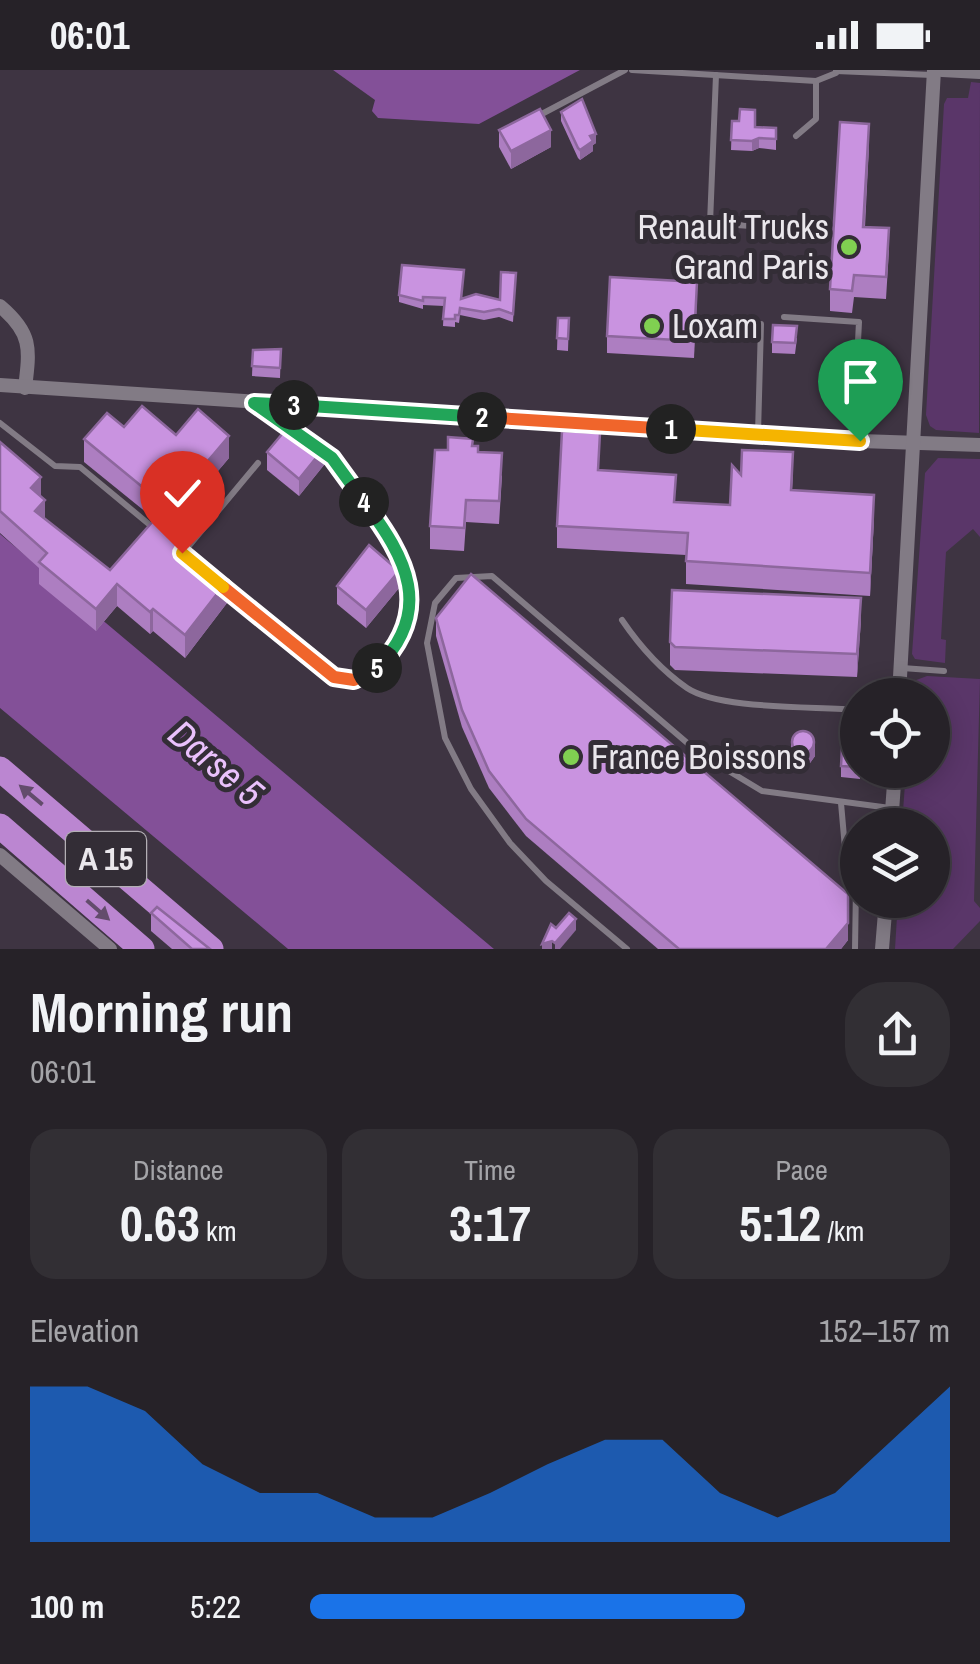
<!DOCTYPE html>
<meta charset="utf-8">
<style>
body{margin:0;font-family:"Archivo Narrow",sans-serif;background:#322f34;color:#f1f3f6;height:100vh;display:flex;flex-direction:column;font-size:38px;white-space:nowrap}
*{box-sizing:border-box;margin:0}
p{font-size:32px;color:#a4a4a8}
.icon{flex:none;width:55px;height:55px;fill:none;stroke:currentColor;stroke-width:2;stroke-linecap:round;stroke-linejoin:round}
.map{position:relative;height:879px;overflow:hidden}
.drawer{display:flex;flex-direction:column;background:#262228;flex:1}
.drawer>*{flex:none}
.buttons{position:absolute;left:840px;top:608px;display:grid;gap:20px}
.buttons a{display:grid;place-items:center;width:110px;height:110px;border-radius:50%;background:#262228;box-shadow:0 5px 25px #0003,0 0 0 2px #423f45;font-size:50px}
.pin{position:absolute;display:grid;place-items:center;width:85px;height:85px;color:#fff;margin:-102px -42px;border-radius:50% 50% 50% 0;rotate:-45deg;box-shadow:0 0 10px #0007}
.pin .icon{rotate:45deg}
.km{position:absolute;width:50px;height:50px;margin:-25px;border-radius:50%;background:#222;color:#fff;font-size:28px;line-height:50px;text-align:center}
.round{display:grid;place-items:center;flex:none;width:105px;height:105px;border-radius:40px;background:#322f34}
.overview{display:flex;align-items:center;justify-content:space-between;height:170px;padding:0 30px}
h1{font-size:55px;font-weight:700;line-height:75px}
.stats{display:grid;grid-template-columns:repeat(3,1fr);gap:15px;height:170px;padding:10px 30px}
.stats div{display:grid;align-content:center;border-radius:25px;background:#322f34;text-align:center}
.stats b{font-size:50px;font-weight:700}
.stats small{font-size:28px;font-weight:400}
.stats p{font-size:28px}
.chart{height:280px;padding:20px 30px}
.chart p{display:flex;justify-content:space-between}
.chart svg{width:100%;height:180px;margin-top:10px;fill:#1a73e8;opacity:.7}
ul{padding:0 30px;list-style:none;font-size:32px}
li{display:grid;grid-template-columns:160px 120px 1fr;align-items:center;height:75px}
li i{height:25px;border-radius:12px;background:#1a73e8}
.status{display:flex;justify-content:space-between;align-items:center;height:70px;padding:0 50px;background:#262228;direction:ltr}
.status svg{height:28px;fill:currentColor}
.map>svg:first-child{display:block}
</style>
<div class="status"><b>06:01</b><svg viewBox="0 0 49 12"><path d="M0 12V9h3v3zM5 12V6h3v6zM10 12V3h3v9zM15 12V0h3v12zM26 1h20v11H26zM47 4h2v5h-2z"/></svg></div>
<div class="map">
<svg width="980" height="879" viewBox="0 0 980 879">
<rect width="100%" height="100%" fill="#332d36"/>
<g fill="#3e3442" fill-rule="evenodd">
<path d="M 0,0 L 333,0 L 376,30 L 479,54 L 580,0 L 980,0 L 980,879 L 494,879 L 0,464 ZM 858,625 L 932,625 L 932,700 L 858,700 ZM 858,755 L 932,755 L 932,830 L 858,830 Z"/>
<path d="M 0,638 L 288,879 L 0,879 Z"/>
</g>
<g fill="#5a3669">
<path d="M 971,12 L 980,13 L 979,363 L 936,360 L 930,356 L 926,345 L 944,34 L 947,28 L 968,28 Z"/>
<path d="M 938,388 L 980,389 L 980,467 L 973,459 L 946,482 L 941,569 L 946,570 L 945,593 L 915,589 L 912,584 L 925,403 Z"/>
<path d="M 927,606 L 980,609 L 974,831 L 980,838 L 980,851 L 953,879 L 895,879 L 898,830 L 932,830 L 932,755 L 902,755 L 906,700 L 932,700 L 932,625 L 910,625 L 911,612 Z"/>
</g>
<g fill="#835098">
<path d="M 333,0 L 580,0 L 479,54 L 378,48 L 372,41 L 375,30 Z"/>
<path d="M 0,464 L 494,879 L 288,879 L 0,638 Z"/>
</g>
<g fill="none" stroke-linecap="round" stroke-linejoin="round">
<g stroke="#827b85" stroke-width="6">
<path d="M 632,0 L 816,11 L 836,3"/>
<path d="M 836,1 L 932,5"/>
<path d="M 716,5 L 710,153 L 776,158"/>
<path d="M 538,46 L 625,0"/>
<path d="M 796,66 L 816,49 L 816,11"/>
<path d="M 784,247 L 859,252 L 854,349 L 860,370"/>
<path d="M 259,336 L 294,361"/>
<path d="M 0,353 L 55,396 L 80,397 L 156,460"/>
<path d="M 758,363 L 761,254"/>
<path d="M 183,483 L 258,393"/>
<path d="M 223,517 L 334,607 C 357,613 373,604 388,587 C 446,519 373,443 332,389 L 320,380"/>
<path d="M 622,550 C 639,575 661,600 687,618 C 720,640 815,636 858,640"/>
<path d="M 902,598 L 944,601"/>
<path d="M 841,733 L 847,801 L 856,816 L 855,879"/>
<path d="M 627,879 L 546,811 L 510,773 L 471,719 L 445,668 L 427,573 L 435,533 L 456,508 L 492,506 L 699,683 L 762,721 L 890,738"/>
</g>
<g stroke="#827b85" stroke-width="14">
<path d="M 942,0 L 980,2"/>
<path d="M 0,236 C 32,263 30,278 25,318"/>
<path d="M 0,315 L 860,371 L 980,375"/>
<path d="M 899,625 L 934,0"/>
<path d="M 891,755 L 895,700"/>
<path d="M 0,785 L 110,879"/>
<path d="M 882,879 L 886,830"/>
</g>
<g stroke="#bb86d1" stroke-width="25">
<path d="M 0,699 L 211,879"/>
<path d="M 0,756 L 142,879"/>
</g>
</g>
<g fill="#ad7ec1">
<path d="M 561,42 L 596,73 L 593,75 L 593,81 L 580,90 L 578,88 L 561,51 Z"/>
<path d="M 732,51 L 755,57 L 776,58 L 776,80 L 759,78 L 752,81 L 731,80 Z"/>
<path d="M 499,60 L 551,77 L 511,99 L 499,77 Z"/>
<path d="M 869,76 L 865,157 L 889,180 L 886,229 L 854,227 L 852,243 L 830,241 L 830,219 Z"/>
<path d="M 516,203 L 513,252 L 499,247 L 484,250 L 460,245 L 459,253 L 455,252 L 455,257 L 443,256 L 444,236 L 423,235 L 423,239 L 399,232 L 399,225 L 500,230 Z"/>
<path d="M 697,229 L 694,288 L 607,283 L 607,266 Z"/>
<path d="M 558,248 L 569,248 L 568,281 L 557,280 Z"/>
<path d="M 797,268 L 795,284 L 772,283 L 772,272 Z"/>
<path d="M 281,279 L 280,308 L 252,306 L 253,280 Z"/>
<path d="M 124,357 L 176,365 L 229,388 L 168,460 L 84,392 L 84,369 Z"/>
<path d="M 0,372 L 41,427 L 45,449 L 110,500 L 227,533 L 185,588 L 153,561 L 150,564 L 117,536 L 96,561 L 39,514 L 39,498 L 0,463 Z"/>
<path d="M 473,376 L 502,406 L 499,454 L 466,452 L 464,481 L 430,479 L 430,456 L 448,380 Z"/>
<path d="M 267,382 L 324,395 L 299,426 L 267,400 Z"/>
<path d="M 599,400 L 676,432 L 730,435 L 741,405 L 793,405 L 792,420 L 874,448 L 870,526 L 686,514 L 686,485 L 557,478 L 557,456 Z"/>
<path d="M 337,516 L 399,518 L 366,558 L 337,534 Z"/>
<path d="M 436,548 L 848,870 L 841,879 L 658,879 L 526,766 L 489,718 L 462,657 L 436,566 Z"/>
<path d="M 861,550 L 857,607 L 675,600 L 670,595 L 670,572 Z"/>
<path d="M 858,661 L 858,700 L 860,700 L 860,709 L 841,707 L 841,696 Z"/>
<path d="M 791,671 L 815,686 L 810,693 L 801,696 L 794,691 L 791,682 Z"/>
<path d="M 151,843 L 210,879 L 172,879 L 151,861 Z"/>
</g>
<g fill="#8d679d">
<path d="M 869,54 L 869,76 L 863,178 L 863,157 Z"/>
<path d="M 551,60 L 551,77 L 511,99 L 511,81 Z"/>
<path d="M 596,64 L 596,73 L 593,75 L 593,81 L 580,90 L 580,80 L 590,66 Z"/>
<path d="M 759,68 L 759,78 L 752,81 L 752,71 Z"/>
<path d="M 229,366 L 229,388 L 168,460 L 168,438 Z"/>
<path d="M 324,378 L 324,395 L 299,426 L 299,409 Z"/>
<path d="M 41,407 L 41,429 L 31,418 Z"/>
<path d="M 874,425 L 874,448 L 870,526 L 870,503 Z"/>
<path d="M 45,430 L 45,452 L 35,441 Z"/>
<path d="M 399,501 L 399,518 L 366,558 L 366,540 Z"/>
<path d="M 227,511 L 227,533 L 185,588 L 185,565 Z"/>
<path d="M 117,514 L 117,536 L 96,561 L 96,539 Z"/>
<path d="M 861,528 L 861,550 L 857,607 L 857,584 Z"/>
<path d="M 153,539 L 153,561 L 150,564 L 150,542 Z"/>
<path d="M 815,674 L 815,686 L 810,693 L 801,696 L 801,684 Z"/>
<path d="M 576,849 L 576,860 L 560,879 L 555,879 L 555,873 Z"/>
<path d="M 848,853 L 848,870 L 841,879 L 826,879 Z"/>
<path d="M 552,871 L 552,879 L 542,879 L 542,874 Z"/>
</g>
<g fill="#c993e0" stroke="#8d679d" stroke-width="2.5">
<path d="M 582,29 L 596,64 L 590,66 L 593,71 L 580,80 L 578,78 L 561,42 Z"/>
<path d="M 540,39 L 551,60 L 511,81 L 499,60 Z"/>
<path d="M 740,39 L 755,40 L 755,57 L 776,58 L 776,69 L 759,68 L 752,71 L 731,70 L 732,51 L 739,51 Z"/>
<path d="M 840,52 L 869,54 L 863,157 L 889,158 L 886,207 L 854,205 L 852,221 L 830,219 Z"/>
<path d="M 402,195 L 464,200 L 461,229 L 476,224 L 500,230 L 501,202 L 516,203 L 513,244 L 499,239 L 484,242 L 460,238 L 459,245 L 455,245 L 455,249 L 443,249 L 445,228 L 423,227 L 423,231 L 399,225 Z"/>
<path d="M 610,207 L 697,212 L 694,271 L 607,266 Z"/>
<path d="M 558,248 L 569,248 L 568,269 L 557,268 Z"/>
<path d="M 773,255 L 797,256 L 795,273 L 772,272 Z"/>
<path d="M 281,279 L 280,298 L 252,296 L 253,280 Z"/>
<path d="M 142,336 L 176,365 L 198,339 L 229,366 L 168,438 L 84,369 L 107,343 L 124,357 Z"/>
<path d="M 293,351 L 324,378 L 299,409 L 267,382 Z"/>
<path d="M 562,361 L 600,363 L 598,400 L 676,405 L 674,432 L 730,435 L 732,395 L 741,405 L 742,380 L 793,382 L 791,420 L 874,425 L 870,503 L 686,491 L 688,463 L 557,456 Z"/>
<path d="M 448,367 L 473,369 L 472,376 L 478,376 L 478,382 L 502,383 L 499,431 L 466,430 L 464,458 L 430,456 L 435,380 L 448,380 Z"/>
<path d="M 0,372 L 41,407 L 31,418 L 45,430 L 35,441 L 110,500 L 154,450 L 227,511 L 185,565 L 153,539 L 150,542 L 117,514 L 96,539 L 39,492 L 47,483 L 0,441 Z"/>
<path d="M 369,475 L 399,501 L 366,540 L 337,516 Z"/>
<path d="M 471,504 L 848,824 L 848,853 L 826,879 L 679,879 L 526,749 L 489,701 L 462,640 L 436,548 Z"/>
<path d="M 672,520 L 861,528 L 857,584 L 675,577 L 670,572 Z"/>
<path d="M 843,660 L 858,661 L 858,697 L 841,696 Z"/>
<circle cx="803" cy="672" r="11"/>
<path d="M 157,837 L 210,879 L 192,879 L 151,843 Z"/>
<path d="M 569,843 L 576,849 L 555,873 L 552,871 L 542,874 L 551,854 L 556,858 Z"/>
</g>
<defs><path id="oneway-solid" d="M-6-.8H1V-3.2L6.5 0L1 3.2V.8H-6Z" transform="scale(2.5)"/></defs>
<g fill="#634c6c">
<use href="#oneway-solid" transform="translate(31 725) rotate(-140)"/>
<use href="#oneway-solid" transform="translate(98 840) rotate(41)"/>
</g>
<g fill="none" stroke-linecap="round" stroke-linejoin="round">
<g stroke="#fff" stroke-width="20">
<path id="split-1" d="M 671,359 L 860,371"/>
</g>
<g stroke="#fff" stroke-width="20">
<path id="split-2" d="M 482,347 L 671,359"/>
</g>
<g stroke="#fff" stroke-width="20">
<path id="split-3" d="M 294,335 L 482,347"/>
</g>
<g stroke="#fff" stroke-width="20">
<path id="split-4" d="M 294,335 L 254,333 L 332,388 L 364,432"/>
</g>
<g stroke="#fff" stroke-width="20">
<path id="split-5" d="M 364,432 C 407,488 434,541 377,598"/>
</g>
<g stroke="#fff" stroke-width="20">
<path id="split-6" d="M 223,517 L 334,607 L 354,610 L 377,598"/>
</g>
<g stroke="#fff" stroke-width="20">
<path id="split-7" d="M 182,483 L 223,517"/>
</g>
<use href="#split-1" stroke="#f5b400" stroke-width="12"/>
<use href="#split-2" stroke="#f0652b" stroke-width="12"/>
<use href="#split-3" stroke="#22a559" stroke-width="12"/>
<use href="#split-4" stroke="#22a559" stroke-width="12"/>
<use href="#split-5" stroke="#22a559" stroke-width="12"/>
<use href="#split-6" stroke="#f0652b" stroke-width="12"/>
<use href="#split-7" stroke="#f5b400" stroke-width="12"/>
</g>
<g fill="#80d051" stroke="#332d36" stroke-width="4">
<circle cx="849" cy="177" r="10"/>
<circle cx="652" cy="256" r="10"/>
<circle cx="571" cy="687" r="10"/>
</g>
<g text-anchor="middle" stroke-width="10" stroke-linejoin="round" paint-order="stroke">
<rect fill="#332d36" stroke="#b3afb5" stroke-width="2.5" x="66" y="762" width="80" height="54" rx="8"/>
<g font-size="32" font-weight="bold" fill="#eae7ec">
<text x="106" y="800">A 15</text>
</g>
<g font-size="35" fill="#eae7ec" stroke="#332d36" text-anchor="start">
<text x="829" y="169" text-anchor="end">Renault Trucks<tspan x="829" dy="40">Grand Paris</tspan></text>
<text x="672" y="268">Loxam</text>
<text x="591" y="699">France Boissons</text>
</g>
<g font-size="38" font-style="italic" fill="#eac1fc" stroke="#332d36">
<text transform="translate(216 693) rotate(40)" y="13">Darse 5</text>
</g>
</g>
</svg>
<div class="buttons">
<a><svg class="icon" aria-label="locate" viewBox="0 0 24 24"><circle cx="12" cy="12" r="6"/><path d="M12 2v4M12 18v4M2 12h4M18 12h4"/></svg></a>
<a><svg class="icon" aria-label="layers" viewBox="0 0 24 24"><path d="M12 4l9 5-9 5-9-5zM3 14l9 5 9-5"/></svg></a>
</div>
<div class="pin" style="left:860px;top:371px;background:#1e9e55"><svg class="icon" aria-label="arrive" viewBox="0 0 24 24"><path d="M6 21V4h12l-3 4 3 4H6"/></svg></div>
<div class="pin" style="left:182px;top:483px;background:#d93025"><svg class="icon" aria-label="check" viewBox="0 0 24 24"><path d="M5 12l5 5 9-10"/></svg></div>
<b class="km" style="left:671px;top:359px">1</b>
<b class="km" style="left:482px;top:347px">2</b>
<b class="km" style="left:294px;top:335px">3</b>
<b class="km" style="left:364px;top:432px">4</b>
<b class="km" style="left:377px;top:598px">5</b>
</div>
<section class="drawer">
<div class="overview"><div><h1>Morning run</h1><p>06:01</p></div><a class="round"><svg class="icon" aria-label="share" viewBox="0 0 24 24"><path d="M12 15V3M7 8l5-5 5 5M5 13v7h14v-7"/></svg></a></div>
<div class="stats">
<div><p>Distance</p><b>0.63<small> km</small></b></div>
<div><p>Time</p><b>3:17</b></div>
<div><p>Pace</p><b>5:12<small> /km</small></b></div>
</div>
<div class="chart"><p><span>Elevation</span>152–157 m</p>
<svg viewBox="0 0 160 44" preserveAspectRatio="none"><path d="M0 44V6L10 6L20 12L30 25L40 32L50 32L60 38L70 38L80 32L90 25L100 19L110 19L120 32L130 38L140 32L150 19L160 6V44z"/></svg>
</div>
<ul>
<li><b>100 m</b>5:22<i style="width:68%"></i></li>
</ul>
</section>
